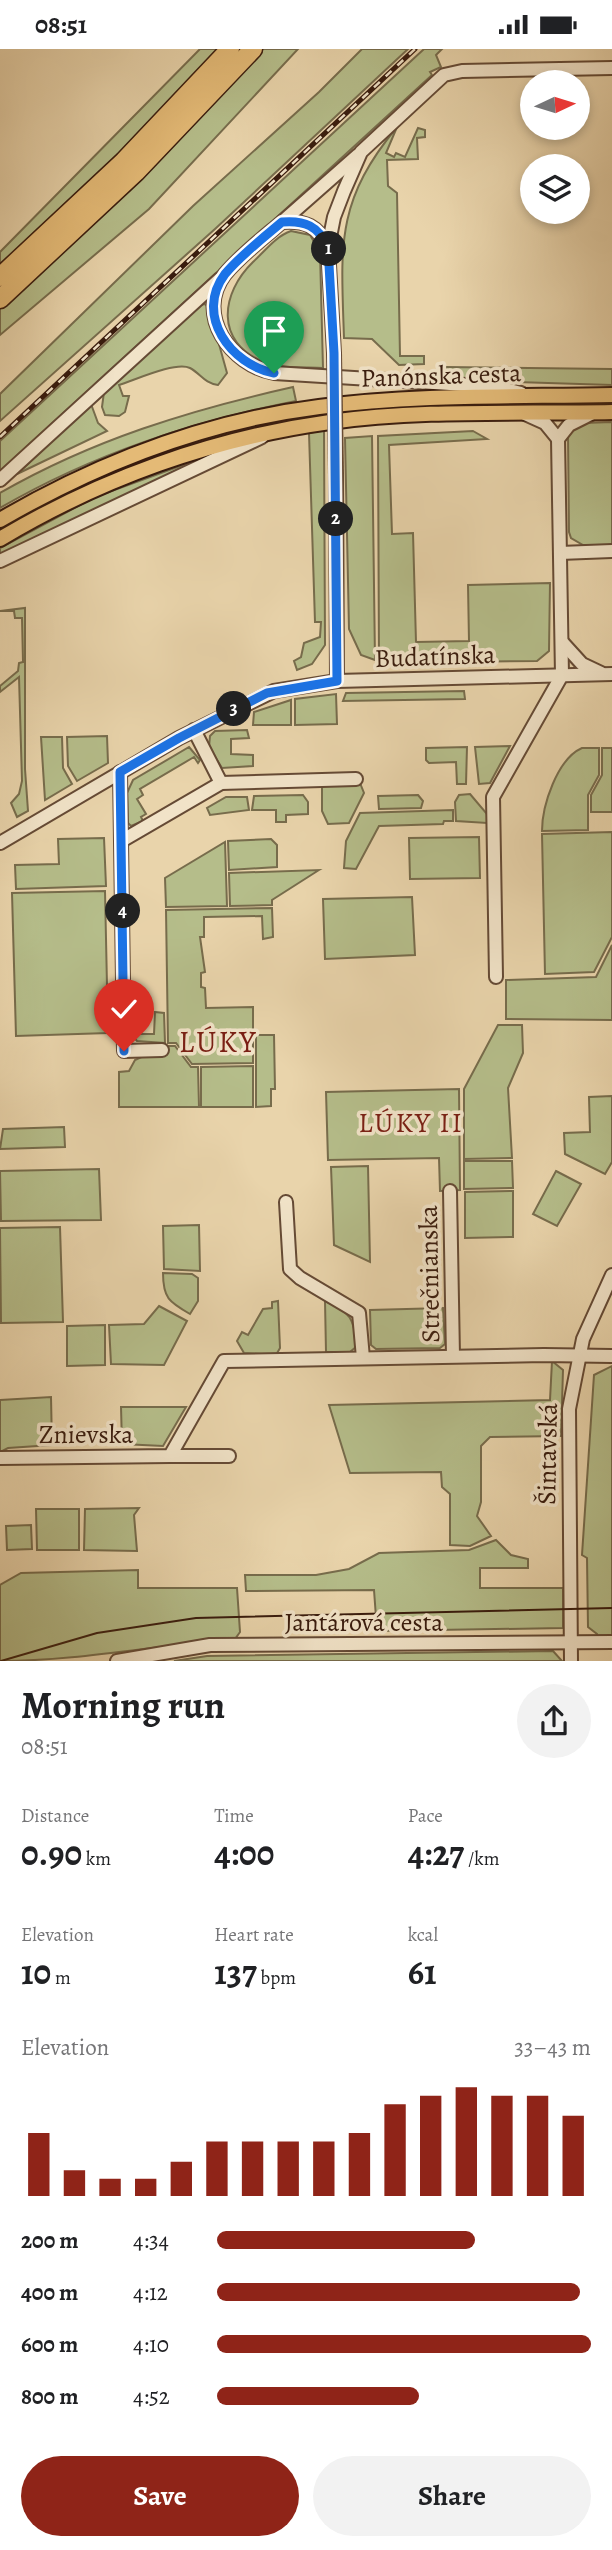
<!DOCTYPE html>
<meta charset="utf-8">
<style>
body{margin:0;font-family:Alegreya,serif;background:#f2f2f2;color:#202124;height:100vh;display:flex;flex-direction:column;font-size:26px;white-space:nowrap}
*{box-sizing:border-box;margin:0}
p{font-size:23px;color:#757577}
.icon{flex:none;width:38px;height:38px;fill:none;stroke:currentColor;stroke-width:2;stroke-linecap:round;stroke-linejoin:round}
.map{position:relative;height:1612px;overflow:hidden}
.side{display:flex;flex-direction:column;background:#fff;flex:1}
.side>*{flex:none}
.needle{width:46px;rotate:86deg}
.buttons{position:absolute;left:520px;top:21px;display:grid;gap:14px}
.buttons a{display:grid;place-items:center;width:70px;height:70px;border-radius:50%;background:#fff;box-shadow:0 4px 10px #0003;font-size:35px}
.pin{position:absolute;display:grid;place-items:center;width:60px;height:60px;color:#fff;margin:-72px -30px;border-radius:50% 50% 50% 0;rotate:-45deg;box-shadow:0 0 7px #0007}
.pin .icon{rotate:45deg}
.km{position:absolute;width:35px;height:35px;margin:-18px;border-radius:50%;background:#222;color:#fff;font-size:19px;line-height:35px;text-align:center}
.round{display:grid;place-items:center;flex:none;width:74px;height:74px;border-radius:37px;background:#f2f2f2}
.head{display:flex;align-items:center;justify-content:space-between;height:119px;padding:0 21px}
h1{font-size:38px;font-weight:600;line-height:52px}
.metrics{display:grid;grid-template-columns:repeat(3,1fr);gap:10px;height:119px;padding:7px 21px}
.metrics div{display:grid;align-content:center}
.metrics b{font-size:35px;font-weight:600}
.metrics small{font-size:19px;font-weight:400}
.metrics p{font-size:19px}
.chart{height:196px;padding:14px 21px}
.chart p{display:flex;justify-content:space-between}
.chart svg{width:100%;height:126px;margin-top:7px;stroke:#8f2418;stroke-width:6}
.action{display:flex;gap:14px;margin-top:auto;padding:14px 21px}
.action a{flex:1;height:80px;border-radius:42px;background:#8f2418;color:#fff;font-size:28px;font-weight:600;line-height:80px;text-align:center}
.action a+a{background:#f2f2f2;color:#202124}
ul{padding:0 21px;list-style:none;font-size:23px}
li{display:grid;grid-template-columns:112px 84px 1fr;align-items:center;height:52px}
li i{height:18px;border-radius:9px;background:#8f2418}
.status{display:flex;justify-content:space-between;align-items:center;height:49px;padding:0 35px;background:#fff;direction:ltr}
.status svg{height:19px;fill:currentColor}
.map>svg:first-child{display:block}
</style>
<div class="status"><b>08:51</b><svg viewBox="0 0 49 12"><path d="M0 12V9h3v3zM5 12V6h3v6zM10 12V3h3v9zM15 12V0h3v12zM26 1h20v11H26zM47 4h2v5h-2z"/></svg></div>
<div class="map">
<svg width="612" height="1612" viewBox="0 0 612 1612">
<rect width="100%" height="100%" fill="#e9d4ab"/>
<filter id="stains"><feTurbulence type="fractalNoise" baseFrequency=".00286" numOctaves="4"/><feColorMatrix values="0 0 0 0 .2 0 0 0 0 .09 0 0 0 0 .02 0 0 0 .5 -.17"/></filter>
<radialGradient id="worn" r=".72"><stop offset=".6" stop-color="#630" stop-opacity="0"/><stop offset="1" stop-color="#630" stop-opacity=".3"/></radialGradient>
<g fill="#b5bd8a" stroke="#776c4c" stroke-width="2">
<path d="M 200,0 L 298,0 L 149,160 L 0,286 L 0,203 Z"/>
<path d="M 362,0 L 408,0 L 215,180 L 0,372 L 0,345 L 193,157 L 319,43 Z"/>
<path d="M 424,0 L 442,0 L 436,6 L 441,18 L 430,23 L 432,26 L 0,422 L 0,392 Z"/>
<path d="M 397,78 L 386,104 L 394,108 L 396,104 L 405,108 L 418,79 L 425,81 L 425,88 L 417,89 L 418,110 L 387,111 L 388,137 L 397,144 L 400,307 L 424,307 L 424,315 L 399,316 L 372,290 L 344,289 C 341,197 335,153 397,78 Z"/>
<path d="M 291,182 L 310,186 L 320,203 L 323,319 C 304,318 281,320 264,313 C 214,293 221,244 253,213 C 265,202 276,187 291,182 Z"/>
<path d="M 205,255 L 209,259 L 227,324 L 218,336 C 204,334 201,325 190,319 C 176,312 135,331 119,336 L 123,347 L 129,347 L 125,363 L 119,367 L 105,366 L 102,358 L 104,343 L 200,256 Z"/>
<path d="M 445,318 L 612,320 L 612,336 L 448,331 Z"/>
<path d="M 293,338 L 296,352 C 191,373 93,405 0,459 L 0,444 C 92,391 190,361 293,338 Z"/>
<path d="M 91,355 L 98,374 L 107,382 L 17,425 Z"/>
<path d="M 441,356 L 441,360 C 411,361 381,361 351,364 C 225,376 109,419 0,481 L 0,476 C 110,414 220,377 346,361 C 377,357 410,358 441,356 Z"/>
<path d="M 612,373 L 612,496 L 583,496 L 571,489 L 569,483 L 568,385 L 584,374 Z"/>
<path d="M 324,381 L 325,596 L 312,615 L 297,621 L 294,612 L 301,608 L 304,594 L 320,588 L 321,573 L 315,573 L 309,384 Z"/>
<path d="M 473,382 L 487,390 L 389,396 L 392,485 L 413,484 L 416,593 L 469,592 L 468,536 L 550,534 L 549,602 L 537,612 L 379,614 L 378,387 Z"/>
<path d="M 372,387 L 375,611 L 361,606 L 349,580 L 345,389 Z"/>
<path d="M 216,404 L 0,506 L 0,499 L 95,448 Z"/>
<path d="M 25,559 L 25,720 L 28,762 L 17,768 L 11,754 L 19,745 L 22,732 L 19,628 L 0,643 L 0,637 L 18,622 L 19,614 L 23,613 L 22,569 L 15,569 L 14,562 L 0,562 Z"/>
<path d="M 464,642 L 465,650 L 343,652 L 346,644 Z"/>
<path d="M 336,645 L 337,675 L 295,676 L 295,650 Z"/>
<path d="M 291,651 L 291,676 L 253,676 L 254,663 Z"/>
<path d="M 247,681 L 249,689 L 231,690 L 231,705 L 253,706 L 253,717 L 222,719 L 209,698 L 210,687 L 215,682 Z"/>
<path d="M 107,687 L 108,714 L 77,732 L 68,717 L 67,688 Z"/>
<path d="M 41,688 L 62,688 L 63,719 L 72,735 L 45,751 Z"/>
<path d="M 510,697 L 490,734 L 479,735 L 475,698 Z"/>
<path d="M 189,698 L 200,711 L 198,714 L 194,708 L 140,740 L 143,746 L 137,750 L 146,765 L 141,768 L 143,772 L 131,777 L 128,774 L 127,744 L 133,731 Z"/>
<path d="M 467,698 L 466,735 L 457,735 L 456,713 L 429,714 L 426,711 L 426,699 Z"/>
<path d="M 582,699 L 599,699 L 599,726 L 588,746 L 588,781 L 542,782 C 542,757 557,710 582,699 Z"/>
<path d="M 602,699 L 612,699 L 612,763 L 591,763 L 591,746 L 602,726 Z"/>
<path d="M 360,734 L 364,744 L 349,774 L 328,775 L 322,762 L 322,738 L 326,735 Z"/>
<path d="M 470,745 L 487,765 L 487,774 L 456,772 L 455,753 L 459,746 Z"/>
<path d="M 303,746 L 308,753 L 308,765 L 286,766 L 286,773 L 276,773 L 276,761 L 252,761 L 254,747 Z"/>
<path d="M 418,746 L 423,752 L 421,759 L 379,760 L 378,747 Z"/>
<path d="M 226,748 L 247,748 L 249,761 L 210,766 L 207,759 Z"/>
<path d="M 453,761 L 453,772 L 444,772 L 443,775 L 379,777 L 356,820 L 344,819 L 346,792 L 360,764 Z"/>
<path d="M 612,783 L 612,888 L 594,923 L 545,925 L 542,785 Z"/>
<path d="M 479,788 L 480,829 L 410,830 L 409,789 Z"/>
<path d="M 104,789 L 106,837 L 16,840 L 15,816 L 59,815 L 58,790 Z"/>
<path d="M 271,790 L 277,796 L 277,818 L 229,821 L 228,792 Z"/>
<path d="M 225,793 L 227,857 L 166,858 L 165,829 Z"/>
<path d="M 319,821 L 272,851 L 272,856 L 230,857 L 229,824 Z"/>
<path d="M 105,842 L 108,984 L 16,987 L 12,844 Z"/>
<path d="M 412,848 L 415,906 L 325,910 L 323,850 Z"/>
<path d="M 272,859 L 273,888 L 263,890 L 262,867 L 204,868 L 204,888 L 200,888 L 205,923 L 201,924 L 201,938 L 205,939 L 206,959 L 253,958 L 253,1014 L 192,1015 L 176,994 L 168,994 L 166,861 Z"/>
<path d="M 612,896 L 612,971 L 506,970 L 506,931 L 596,928 Z"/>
<path d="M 155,963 L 164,964 L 165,994 L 137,992 L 131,985 L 131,969 L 138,967 L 139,985 L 154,985 Z"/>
<path d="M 498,976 L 522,976 L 523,1004 L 508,1039 L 512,1109 L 464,1110 L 464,1040 Z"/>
<path d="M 256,986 L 274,986 L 275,1040 L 271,1040 L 271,1057 L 256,1058 Z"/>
<path d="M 165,997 L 175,997 L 191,1018 L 198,1018 L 199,1058 L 119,1058 L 119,1023 L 129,1022 L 135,1011 Z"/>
<path d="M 253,1017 L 253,1058 L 201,1058 L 201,1018 Z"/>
<path d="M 459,1040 L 460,1141 L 440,1142 L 439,1109 L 328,1111 L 326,1043 Z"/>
<path d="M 612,1047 L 612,1113 L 605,1125 L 565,1105 L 564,1084 L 590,1083 L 589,1048 Z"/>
<path d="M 64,1078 L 65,1098 L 0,1100 L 3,1080 Z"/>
<path d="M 512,1112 L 513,1139 L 464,1140 L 464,1112 Z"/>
<path d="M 368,1117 L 370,1213 L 334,1196 L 331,1118 Z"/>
<path d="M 99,1120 L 101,1171 L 1,1172 L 0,1122 Z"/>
<path d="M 556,1122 L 581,1135 L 557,1177 L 533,1165 Z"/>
<path d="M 513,1142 L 513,1188 L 465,1189 L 465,1143 Z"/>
<path d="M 199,1176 L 200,1222 L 164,1220 L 163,1177 Z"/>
<path d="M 60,1178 L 63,1273 L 1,1274 L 0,1179 Z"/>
<path d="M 163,1224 L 192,1225 L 198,1229 L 198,1252 L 190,1265 C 169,1253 163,1249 163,1224 Z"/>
<path d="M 278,1252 L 280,1299 L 276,1306 L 244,1304 L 237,1292 L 242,1283 L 248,1286 L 263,1260 L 272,1259 L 272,1253 Z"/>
<path d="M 325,1252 C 351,1263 354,1270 357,1297 L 350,1303 L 326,1303 Z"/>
<path d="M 159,1257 L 187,1272 L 164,1316 L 111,1315 L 109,1276 L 144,1275 Z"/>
<path d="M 443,1259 L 445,1295 L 440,1299 L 376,1300 L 371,1296 L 370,1261 Z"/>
<path d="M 105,1276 L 105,1316 L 67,1317 L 67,1277 Z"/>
<path d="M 552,1312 L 563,1321 L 561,1387 L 490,1388 L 481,1397 L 481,1453 L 477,1467 L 491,1487 L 470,1497 L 450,1496 L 450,1445 L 442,1438 L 441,1423 L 350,1424 L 329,1356 L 550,1351 Z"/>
<path d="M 612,1317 L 612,1589 L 597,1589 L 597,1585 L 588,1578 L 587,1509 L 582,1506 L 594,1326 Z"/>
<path d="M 51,1348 L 52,1396 L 8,1399 L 0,1403 L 0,1351 Z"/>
<path d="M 121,1358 L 186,1358 L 163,1397 L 122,1395 Z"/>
<path d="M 139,1459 L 134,1466 L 137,1502 L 84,1501 L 85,1460 Z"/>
<path d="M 36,1460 L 79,1460 L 79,1501 L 37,1501 Z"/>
<path d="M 31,1476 L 32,1500 L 7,1501 L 6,1477 Z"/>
<path d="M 496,1491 L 511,1506 L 528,1510 L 528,1519 L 480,1519 L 480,1539 L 563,1539 L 563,1579 L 377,1582 L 374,1541 L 246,1542 L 245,1526 L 316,1526 L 349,1520 L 379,1504 L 469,1501 Z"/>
<path d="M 138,1521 L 138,1539 L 237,1539 L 240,1583 L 235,1590 C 156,1596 78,1612 0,1612 L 0,1536 L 21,1524 Z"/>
<path d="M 553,1602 L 562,1612 L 174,1612 L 207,1607 Z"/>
</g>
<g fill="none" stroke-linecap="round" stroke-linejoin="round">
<g stroke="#654a35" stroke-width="16">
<g id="minor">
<path d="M 282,173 L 358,106"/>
<path d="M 328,198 C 318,177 305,171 282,173 C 263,189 241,206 225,225 C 194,266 231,316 274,324 L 498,338 L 521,344"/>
<path d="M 334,304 L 328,198 L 334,168 L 344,142 L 361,103 L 444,26 L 462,22 L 612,19"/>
<path d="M 525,365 L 545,374 L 558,390 L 562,626"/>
<path d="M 558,390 L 569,376 L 593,364"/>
<path d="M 336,426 L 337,632"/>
<path d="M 0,431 L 220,230"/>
<path d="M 560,504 L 612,502"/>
<path d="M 0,512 L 262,388"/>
<path d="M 562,593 L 582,615 L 601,624"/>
<path d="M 194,681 L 221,734"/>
<path d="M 120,723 L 124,1002 L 162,1001"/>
<path d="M 123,791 L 221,734 L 356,730"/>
<path d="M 0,794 L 179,689 L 274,642 L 337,632 L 612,625"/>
<path d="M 496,928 L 493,748 L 562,626"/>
<path d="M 450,1142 L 453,1307"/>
<path d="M 286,1153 L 290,1220 L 300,1229 L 359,1264 L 363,1309"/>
<path d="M 170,1407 L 229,1407"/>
<path d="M 0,1409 L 170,1407 L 224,1312 L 544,1306 L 612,1307"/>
<path d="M 117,1612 L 210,1596 L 612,1593"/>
<path d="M 571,1612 L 569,1360 L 583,1290 L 612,1226"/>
</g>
</g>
<g stroke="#391c0e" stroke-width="18">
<g id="major">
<path d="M 0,471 C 98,414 207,372 319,358 C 415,345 515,348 612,346"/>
<path d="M 0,490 C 100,430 213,389 330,373 C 422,360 519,365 612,363"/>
</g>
</g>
<g stroke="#391c0e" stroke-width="21">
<g id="highway">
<path d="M 0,228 L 124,112 L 230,0"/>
<path d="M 0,250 L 136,123 L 253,0"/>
</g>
</g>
<use href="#minor" stroke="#f1e3c8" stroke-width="12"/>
<use href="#major" stroke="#e4ba76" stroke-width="14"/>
<use href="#highway" stroke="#e4ba76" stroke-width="18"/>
<path stroke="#391c0e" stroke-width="2" d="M 1,1612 L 97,1584 L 196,1569 L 612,1559"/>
<g stroke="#391c0e" stroke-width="5">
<path id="rail" d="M 0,388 L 415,0"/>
</g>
<use href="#rail" stroke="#f1e3c8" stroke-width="2.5" stroke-dasharray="8" stroke-linecap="butt"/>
<g stroke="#654a35" stroke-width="16" stroke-linecap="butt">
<path id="minor-bridge" d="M 334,304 L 336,426"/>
</g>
<use href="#minor-bridge" stroke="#f1e3c8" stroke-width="12"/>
</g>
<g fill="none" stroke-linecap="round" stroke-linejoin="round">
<g stroke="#fff" stroke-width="14">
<path id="route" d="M 124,1002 L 120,723 L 179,689 L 267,644 L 337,632 L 334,304 L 328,198 C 318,177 305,171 282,173 C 263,189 241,206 225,225 C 194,266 231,316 274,324"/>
</g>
<use href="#route" stroke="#1a73e8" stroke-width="9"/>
</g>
<g text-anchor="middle" stroke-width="7" stroke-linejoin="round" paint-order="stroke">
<g font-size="26" fill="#391c0e" stroke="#f1e3c8">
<text transform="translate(441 326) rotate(-2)" y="9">Panónska cesta</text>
<text transform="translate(435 607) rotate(-2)" y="9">Budatínska</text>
<text transform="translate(429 1225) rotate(-91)" y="9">Strečnianska</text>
<text x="86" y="1394">Znievska</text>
<text transform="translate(547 1405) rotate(-89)" y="9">Šintavská</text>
<text x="364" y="1582">Jantárová cesta</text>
</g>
<g font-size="28" letter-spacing="2" fill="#7a1f14" stroke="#f1e3c8">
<text x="411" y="1083">LÚKY II</text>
</g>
<g font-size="30" letter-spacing="2" fill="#7a1f14" stroke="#f1e3c8">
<text x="218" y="1003">LÚKY</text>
</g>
</g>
<rect width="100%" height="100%" filter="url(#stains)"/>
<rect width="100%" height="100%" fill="url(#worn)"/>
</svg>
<div class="buttons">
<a><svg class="needle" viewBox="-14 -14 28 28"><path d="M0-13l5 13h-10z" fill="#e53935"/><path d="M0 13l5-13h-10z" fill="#757577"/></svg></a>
<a><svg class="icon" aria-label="layers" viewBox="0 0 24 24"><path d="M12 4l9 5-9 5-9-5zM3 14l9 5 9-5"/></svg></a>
</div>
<div class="pin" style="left:274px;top:324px;background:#1e9e55"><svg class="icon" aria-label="arrive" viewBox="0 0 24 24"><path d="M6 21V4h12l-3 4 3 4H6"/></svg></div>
<div class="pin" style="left:124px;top:1002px;background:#d93025"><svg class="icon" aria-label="check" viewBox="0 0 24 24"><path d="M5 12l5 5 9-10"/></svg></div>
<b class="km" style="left:329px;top:200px">1</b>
<b class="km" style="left:336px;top:470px">2</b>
<b class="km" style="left:234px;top:660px">3</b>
<b class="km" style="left:123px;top:862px">4</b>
</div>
<section class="side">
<div class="head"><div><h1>Morning run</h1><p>08:51</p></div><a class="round"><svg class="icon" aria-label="share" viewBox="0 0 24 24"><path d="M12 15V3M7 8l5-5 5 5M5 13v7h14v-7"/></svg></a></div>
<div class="metrics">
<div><p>Distance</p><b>0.90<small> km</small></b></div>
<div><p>Time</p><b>4:00</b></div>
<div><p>Pace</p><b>4:27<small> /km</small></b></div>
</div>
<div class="metrics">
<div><p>Elevation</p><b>10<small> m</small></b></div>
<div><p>Heart rate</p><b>137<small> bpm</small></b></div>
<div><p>kcal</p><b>61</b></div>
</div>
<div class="chart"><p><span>Elevation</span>33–43 m</p>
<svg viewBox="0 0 160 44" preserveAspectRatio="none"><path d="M5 44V22M15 44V35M25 44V38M35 44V38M45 44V32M55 44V25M65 44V25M75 44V25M85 44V25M95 44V22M105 44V12M115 44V9M125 44V6M135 44V9M145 44V9M155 44V16"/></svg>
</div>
<ul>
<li><b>200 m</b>4:34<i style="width:69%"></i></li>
<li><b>400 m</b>4:12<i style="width:97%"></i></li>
<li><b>600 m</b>4:10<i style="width:100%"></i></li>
<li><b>800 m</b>4:52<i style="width:54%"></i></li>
</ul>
<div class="action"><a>Save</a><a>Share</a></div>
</section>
